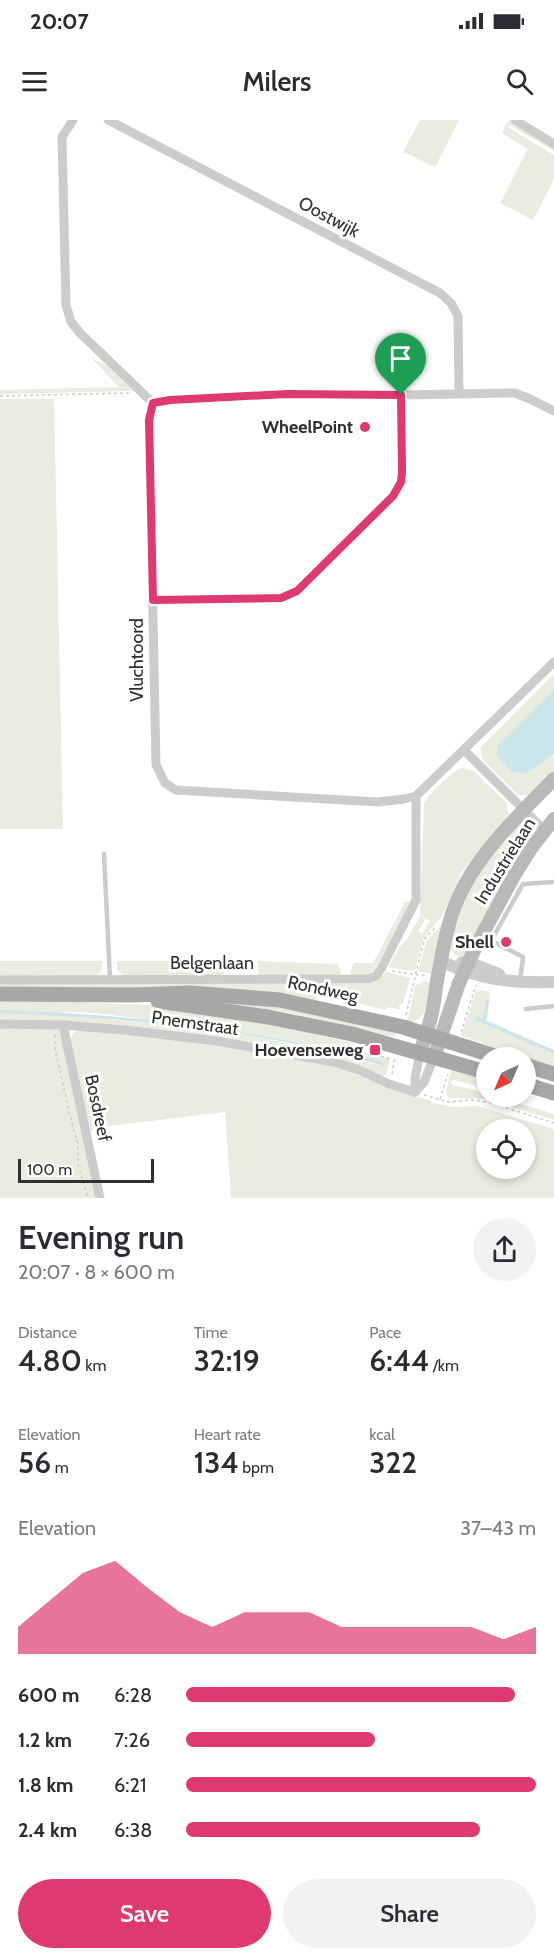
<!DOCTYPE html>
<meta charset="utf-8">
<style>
body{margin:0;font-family:Cabin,sans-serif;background:#f2f2f3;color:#2b2b33;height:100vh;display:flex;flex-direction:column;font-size:22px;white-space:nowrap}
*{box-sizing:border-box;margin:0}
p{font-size:20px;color:#7c7c81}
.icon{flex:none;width:33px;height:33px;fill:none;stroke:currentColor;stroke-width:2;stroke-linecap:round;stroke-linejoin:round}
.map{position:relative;height:1078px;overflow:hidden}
.drawer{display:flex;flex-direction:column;background:#fff;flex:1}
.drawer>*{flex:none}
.needle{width:39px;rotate:224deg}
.fabs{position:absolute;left:476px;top:927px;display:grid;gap:12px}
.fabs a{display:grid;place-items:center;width:60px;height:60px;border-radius:50%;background:#fff;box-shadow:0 3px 9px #0003;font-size:30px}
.scale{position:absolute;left:18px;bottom:15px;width:136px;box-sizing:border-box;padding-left:6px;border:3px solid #2f2f2f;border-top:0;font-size:16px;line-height:21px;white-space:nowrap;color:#2f2f2f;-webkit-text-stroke:4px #fff;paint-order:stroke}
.pin{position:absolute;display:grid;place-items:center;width:51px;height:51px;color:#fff;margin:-62px -26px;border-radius:50% 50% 50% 0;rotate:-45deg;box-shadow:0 0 6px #0007}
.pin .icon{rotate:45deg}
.round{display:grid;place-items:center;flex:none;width:63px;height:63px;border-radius:32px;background:#f2f2f3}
.overview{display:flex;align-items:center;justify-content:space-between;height:102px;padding:0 18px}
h1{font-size:33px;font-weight:600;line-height:45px}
.metrics{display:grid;grid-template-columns:repeat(3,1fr);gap:9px;height:102px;padding:6px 18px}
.metrics div{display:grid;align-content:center}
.metrics b{font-size:30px;font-weight:600}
.metrics small{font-size:16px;font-weight:400}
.metrics p{font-size:16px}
.chart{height:168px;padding:12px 18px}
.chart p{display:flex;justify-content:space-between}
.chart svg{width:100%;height:108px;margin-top:6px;fill:#de3a6f;opacity:.7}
.primary-button{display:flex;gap:12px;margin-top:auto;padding:12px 18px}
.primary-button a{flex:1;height:69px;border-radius:36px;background:#de3a6f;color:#fff;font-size:24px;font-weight:600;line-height:69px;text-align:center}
.primary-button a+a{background:#f2f2f3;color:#2b2b33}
ul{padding:0 18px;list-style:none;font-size:20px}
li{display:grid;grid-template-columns:96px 72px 1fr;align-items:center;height:45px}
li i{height:15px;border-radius:8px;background:#de3a6f}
.status{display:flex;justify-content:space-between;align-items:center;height:42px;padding:0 30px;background:#fff;direction:ltr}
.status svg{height:16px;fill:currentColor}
header{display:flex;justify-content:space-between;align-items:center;height:78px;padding:0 18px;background:#fff;font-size:27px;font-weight:600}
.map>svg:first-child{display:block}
</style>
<div class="status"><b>20:07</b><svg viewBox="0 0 49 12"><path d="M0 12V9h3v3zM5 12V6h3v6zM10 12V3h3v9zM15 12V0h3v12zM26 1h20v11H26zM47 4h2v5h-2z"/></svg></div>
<header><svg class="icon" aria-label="menu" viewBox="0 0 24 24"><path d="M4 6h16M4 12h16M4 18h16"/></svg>Milers<svg class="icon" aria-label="search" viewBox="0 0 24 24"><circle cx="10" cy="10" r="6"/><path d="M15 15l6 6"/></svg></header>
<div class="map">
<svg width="554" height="1078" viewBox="0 0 554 1078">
<rect width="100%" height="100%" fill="#fff"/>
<g fill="#e9ecde" fill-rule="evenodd">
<path d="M 420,0 L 459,0 L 435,47 L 403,32 Z"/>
<path d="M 512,1 L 554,27 L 554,31 L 509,5 L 509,8 L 554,35 L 554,60 L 533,100 L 500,83 L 528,29 L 502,13 L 507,2 Z"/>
<path d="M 92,239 L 105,244 L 134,271 L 0,274 L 0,270 L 119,267 Z"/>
<path d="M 0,279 L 54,279 L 63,709 L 0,709 Z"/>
<path d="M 554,554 L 554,569 L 498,626 L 526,654 L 554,634 L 554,652 L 531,675 L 518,675 L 483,640 L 481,636 L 481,627 Z"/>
<path d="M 462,648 L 473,651 L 506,682 L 509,695 L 463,750 L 442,796 L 424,817 L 415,849 L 411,851 L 389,847 L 398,829 L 408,818 L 420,796 L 425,799 L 418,811 L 422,814 L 430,801 L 420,795 L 424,684 C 428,674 452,652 462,648 Z"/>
<path d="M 522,702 L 530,707 L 532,714 L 515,740 L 514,751 L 467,834 L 461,836 L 455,835 L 450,828 L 454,809 L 467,772 L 491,733 L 506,720 L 518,703 Z"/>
<path d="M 405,782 L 410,782 L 375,850 L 366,855 L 353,856 L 350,852 L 354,843 L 373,843 Z"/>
<path d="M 444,802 L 433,854 L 418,851 L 427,820 Z"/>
<path d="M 0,841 L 103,841 L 102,850 L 96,856 L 0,856 Z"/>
<path d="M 117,841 L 224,841 L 224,853 L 222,856 L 123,856 L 117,850 Z"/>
<path d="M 258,841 L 338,844 L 341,851 L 340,856 L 259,855 Z"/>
<path d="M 386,852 L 410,858 L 403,884 L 400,884 L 399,887 L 402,890 L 387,887 L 386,890 L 318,874 L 316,880 L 0,869 L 0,863 L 365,864 L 375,862 Z"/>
<path d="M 424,861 L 431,863 C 428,880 429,900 407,903 L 416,864 L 419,865 Z"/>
<path d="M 480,870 L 490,872 L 487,900 L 554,930 L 486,901 L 488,880 L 486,880 L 483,899 L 476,900 L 554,934 L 554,947 L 461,916 L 476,871 L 479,872 Z"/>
<path d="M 149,876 L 230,877 L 397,910 L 395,917 L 282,891 Z"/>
<path d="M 0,879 L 172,886 L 281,907 L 354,923 L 352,929 L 390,939 L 386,955 L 382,957 L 355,945 L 64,903 L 101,1078 L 0,1078 ZM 62,892 C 94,891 129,897 162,902 C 238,911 312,922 385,944 L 383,946 L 265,918 L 174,905 L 63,895 Z"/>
<path d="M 83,909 L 229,926 L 333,946 L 350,951 L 389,969 L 432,981 L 432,983 L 453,987 L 477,986 L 554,1009 L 554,1078 L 231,1078 L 225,992 L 93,1008 L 93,1011 L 90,1011 L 70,920 L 74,912 ZM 486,1010 L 525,1010 L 525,1048 L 486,1048 Z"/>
<path d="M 453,945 L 486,955 L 486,968 L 454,960 L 451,962 L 452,965 L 486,973 L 486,976 L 498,977 L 554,994 L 554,1000 L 487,979 L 448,978 L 446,970 Z"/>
</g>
<g fill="#cbe6eb">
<path d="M 554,569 L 554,634 L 526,654 L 512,652 L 497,636 L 497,626 Z"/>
<path d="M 486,879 L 489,880 L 486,901 L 554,930 L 554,934 L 475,900 L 476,896 L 483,899 Z"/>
<path d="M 0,890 C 106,893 211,904 315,926 C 331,929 374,936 385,944 L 383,946 C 259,909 129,898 0,893 Z"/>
</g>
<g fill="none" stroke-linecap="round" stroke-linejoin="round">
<g stroke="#ccc" stroke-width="1.5" stroke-dasharray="3 3" stroke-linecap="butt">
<path d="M 0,276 L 129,273"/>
<path d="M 392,851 L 426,856"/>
<path d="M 406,895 L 421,832 L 425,818 L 435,808"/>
<path d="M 461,912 L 476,865"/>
<path d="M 55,915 L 55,929 L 73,1008 L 78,1023 L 78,1044 L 88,1078"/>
<path d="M 375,935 L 392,939"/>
<path d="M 392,954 L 395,938"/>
<path d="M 424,975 L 448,982 L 472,980 L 488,982 L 554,1003"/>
<path d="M 440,979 L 448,954"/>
</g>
<g stroke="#ccc" stroke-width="4.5">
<path d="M 104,734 L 110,859"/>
<path d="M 488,819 L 523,837 L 520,861"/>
<path d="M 491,821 L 523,764 L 554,762"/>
<path d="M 526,889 L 554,886"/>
</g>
<g stroke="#ccc" stroke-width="9">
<path d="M 73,0 L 62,17 L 66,185 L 71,202 L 81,214 L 153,283"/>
<path d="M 108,0 L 440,173 L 451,183 L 458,196 L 459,273"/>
<path d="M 515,0 L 554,24"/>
<path d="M 554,291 L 530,279 L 515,273 L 401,275 L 287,274 L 170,280 L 153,283 L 149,300 L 156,645 L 165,663 L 176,670 L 378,682 L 404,679 L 416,676 L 554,542"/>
<path d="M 153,480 L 281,478 L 297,471 L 393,376 L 401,362 L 402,352 L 401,275"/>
<path d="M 464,630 L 544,710"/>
<path d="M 0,860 L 368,859 L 376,856 L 381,849 L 416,780 L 416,676"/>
<path d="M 0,904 L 63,905 L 124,910 L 217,921 L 334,942 L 359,950 L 389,964 L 415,972"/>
<path d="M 63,905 L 100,1078"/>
<path d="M 415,972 L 424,962 L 434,937"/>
<path d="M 415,972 L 415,958 L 420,932"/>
</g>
<g stroke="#ccc" stroke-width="12">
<path d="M 441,841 C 480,860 511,863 554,862"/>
<path d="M 462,842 L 468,842 L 499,854"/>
</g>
<g stroke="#b9b9b9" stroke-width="14">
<path d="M 420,932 C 424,921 428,909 431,897 C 434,886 435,873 437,861 C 441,839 445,815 452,794 C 469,741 516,698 554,659"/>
<path d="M 434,937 L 459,863 L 477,824 L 515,754 L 532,727 L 554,699"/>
</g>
<g stroke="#a7a7a7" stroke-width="15">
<path d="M 0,874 L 132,875 L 191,873 L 280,880 L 403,907 L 501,938"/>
<path d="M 158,881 L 268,897 L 352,914 L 486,952"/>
<path d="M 525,945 L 554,954"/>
<path d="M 525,964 L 554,973"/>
</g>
</g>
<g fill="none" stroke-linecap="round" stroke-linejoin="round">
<g stroke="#fff" stroke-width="12">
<path id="route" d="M 287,274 L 401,275 L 402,352 L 401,362 L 393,376 L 297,471 L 281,478 L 153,480 L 149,300 L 153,283 L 170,280 Z"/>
</g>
<use href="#route" stroke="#de3a6f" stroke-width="8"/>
</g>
<g fill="#de3a6f" stroke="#fff" stroke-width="2">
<circle cx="365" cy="307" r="6"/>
<circle cx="506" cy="822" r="6"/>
<rect x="369" y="924" width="12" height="12" rx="3"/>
</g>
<g text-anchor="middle" stroke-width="6" stroke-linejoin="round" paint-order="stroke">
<g font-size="18" fill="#2f2f2f" stroke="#fff">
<text transform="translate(329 97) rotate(28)" y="6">Oostwijk</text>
<text transform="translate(137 540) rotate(-90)" y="6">Vluchtoord</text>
<text transform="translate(505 741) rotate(-58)" y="6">Industrielaan</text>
<text x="212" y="849">Belgenlaan</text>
<text transform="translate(323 869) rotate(12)" y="6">Rondweg</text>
<text transform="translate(195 903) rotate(8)" y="6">Pnemstraat</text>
<text transform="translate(98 988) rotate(78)" y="6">Bosdreef</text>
</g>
<g font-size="18" font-weight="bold" fill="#2f2f2f" stroke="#fff" text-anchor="end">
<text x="353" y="313">WheelPoint</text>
<text x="494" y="828">Shell</text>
<text x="363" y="936">Hoevenseweg</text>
</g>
</g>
</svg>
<div class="fabs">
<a><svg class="needle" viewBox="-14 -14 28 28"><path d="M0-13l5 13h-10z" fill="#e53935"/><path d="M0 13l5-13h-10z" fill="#7c7c81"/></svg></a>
<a><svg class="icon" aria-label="locate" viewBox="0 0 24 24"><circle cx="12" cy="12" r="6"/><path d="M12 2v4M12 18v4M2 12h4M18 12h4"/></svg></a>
</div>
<div class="scale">100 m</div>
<div class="pin" style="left:401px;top:275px;background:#1e9e55"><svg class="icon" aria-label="arrive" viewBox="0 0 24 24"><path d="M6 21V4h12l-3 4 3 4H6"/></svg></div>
</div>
<section class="drawer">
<div class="overview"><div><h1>Evening run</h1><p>20:07 · 8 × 600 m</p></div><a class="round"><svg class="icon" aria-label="share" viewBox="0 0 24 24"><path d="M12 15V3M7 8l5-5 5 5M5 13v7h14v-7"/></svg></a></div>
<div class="metrics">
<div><p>Distance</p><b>4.80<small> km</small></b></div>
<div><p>Time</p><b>32:19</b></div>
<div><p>Pace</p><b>6:44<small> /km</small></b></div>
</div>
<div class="metrics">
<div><p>Elevation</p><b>56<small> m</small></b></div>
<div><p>Heart rate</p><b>134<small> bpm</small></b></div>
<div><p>kcal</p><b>322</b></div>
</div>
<div class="chart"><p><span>Elevation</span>37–43 m</p>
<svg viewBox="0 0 160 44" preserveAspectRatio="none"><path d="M0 44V33L10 22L20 11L30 6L40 17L50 27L60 33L70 27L80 27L90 27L100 33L110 33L120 33L130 33L140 33L150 38L160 33V44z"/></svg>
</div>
<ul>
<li><b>600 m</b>6:28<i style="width:94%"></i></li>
<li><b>1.2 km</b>7:26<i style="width:54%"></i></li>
<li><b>1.8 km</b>6:21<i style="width:100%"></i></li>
<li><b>2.4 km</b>6:38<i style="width:84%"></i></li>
</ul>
<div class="primary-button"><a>Save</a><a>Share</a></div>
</section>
